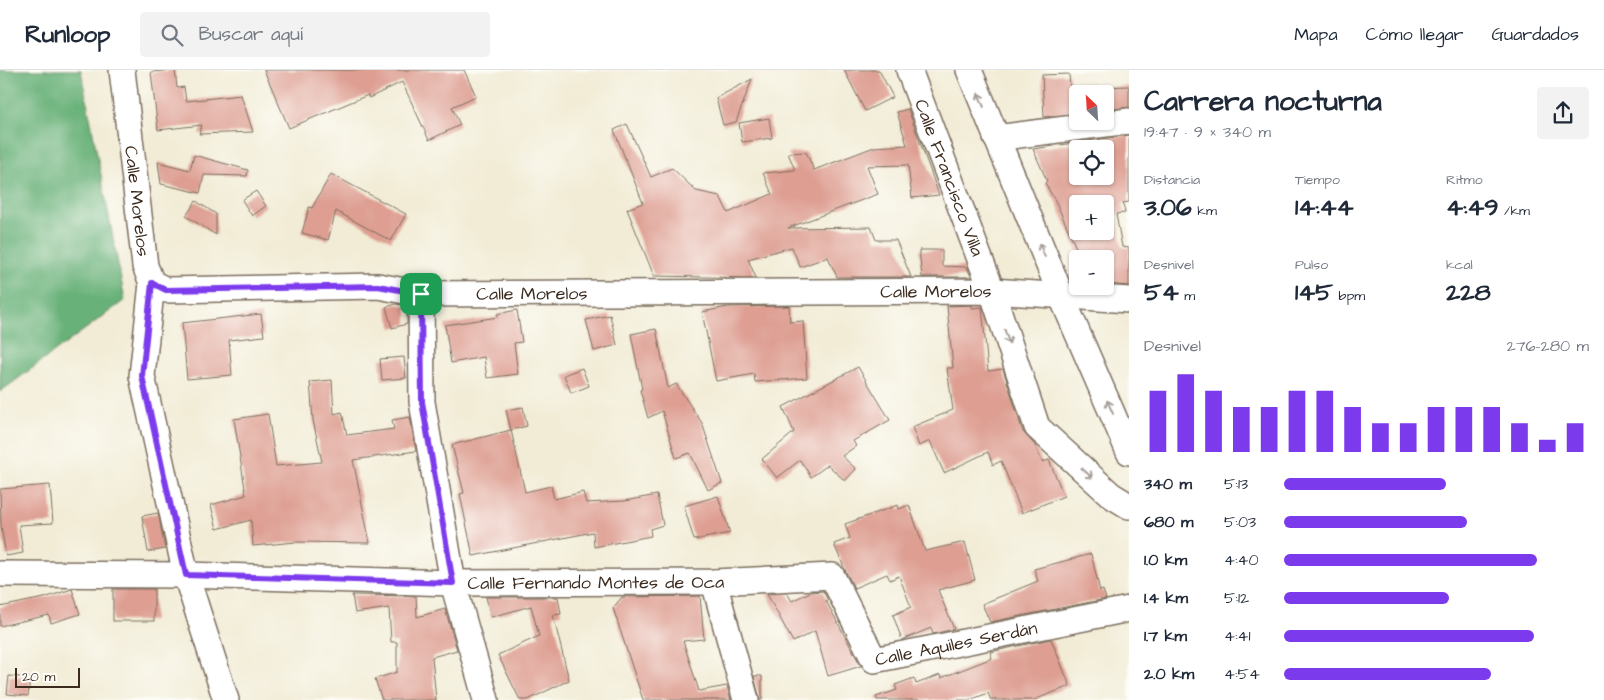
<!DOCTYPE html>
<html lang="es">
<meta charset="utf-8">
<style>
body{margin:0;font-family:"Architects Daughter",sans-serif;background:#f2f2f3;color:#1f2937;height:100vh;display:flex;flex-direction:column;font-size:19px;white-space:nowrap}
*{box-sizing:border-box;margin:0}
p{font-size:16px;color:#747a83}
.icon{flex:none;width:28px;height:28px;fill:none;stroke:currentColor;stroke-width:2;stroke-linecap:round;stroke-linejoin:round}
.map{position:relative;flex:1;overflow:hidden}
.panel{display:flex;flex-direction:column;background:#fff;width:475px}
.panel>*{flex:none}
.needle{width:32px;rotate:335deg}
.fabs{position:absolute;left:1069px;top:15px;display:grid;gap:10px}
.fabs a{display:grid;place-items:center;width:45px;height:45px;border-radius:5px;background:#fff;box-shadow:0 1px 4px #0004;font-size:25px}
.scale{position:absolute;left:15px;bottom:12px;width:65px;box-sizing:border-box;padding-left:5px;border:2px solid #3b2a1e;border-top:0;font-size:14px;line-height:18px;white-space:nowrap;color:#3b2a1e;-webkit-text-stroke:4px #fdfcf7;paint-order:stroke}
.pin{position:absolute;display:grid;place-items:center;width:42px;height:42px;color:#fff;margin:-21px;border-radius:10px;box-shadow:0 2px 8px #0006}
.round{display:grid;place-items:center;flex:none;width:52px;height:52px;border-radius:5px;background:#f2f2f3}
.head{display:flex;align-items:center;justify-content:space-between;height:85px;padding:0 15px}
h1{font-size:28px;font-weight:700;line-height:38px}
.figures{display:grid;grid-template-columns:repeat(3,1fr);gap:8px;height:85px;padding:5px 15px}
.figures div{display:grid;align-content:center}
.figures b{font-size:25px;font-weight:700}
.figures small{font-size:14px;font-weight:400}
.figures p{font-size:14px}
.chart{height:140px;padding:10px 15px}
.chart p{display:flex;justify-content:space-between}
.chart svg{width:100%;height:90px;margin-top:5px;stroke:#7c3aed;stroke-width:6}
ul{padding:0 15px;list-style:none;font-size:16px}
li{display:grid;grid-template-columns:80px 60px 1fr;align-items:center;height:38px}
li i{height:12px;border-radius:6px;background:#7c3aed}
header{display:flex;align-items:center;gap:30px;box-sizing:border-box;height:70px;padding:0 25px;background:#fff;border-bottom:1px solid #e0e1e3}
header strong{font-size:24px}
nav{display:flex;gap:28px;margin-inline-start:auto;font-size:18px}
.search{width:350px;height:45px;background:#f2f2f3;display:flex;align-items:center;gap:12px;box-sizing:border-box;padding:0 18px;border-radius:5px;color:#747a83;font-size:19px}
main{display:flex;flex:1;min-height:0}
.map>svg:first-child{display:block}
</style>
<header>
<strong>Runloop</strong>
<div class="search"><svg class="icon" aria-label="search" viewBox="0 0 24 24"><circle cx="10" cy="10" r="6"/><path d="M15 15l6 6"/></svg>Buscar aquí</div>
<nav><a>Mapa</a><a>Cómo llegar</a><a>Guardados</a></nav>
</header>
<main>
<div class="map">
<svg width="1129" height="630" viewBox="0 0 1129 630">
<rect width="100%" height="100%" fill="#fdfcf7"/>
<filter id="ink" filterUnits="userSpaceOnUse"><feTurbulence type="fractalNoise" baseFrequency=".02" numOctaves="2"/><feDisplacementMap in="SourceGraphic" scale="10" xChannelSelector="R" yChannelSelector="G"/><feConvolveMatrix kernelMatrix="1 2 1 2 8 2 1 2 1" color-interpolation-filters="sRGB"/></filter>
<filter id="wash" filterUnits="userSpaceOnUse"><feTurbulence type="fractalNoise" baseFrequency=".0096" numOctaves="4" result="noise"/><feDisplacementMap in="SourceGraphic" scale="20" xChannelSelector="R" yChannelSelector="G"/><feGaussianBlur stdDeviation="1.12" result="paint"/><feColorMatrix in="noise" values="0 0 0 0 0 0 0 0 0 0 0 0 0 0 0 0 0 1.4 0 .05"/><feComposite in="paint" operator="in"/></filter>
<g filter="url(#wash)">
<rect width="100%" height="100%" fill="#f2ecd6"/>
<path fill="#68b178" stroke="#526e4b" d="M 0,0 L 81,0 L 125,230 L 0,322 Z"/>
<g id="blocks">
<g fill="#de9e92" fill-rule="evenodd">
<path d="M 175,0 L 177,18 L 184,17 L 186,31 L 241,25 L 253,62 L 199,64 L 202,55 L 158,60 L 151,2 Z"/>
<path d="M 264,0 L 464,0 L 476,26 L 452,37 L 460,55 L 429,70 L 402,12 L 369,28 L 368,25 L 289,58 Z"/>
<path d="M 844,0 L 879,0 L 893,27 L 865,41 Z"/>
<path d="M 1069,4 L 1070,18 L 1129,16 L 1129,37 L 1105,40 L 1105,24 L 1078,24 L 1078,43 L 1044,47 L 1042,5 Z"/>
<path d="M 752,9 L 736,52 L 723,55 L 716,28 Z"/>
<path d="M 908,39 L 939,125 L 912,128 L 908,95 L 867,96 L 878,124 L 788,158 L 871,157 L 876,170 L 896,170 L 911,207 L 837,207 L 828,187 L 800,197 L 792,177 L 748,189 L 756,208 L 654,206 L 627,139 L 643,133 L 614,60 L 627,54 L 651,107 L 672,98 L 696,121 L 720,126 L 728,143 L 772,124 L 763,103 L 795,100 L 788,83 L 806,82 L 814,100 L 874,77 L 907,75 L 897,42 Z"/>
<path d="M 769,48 L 772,68 L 742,72 L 739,53 Z"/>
<path d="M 1129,65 L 1129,132 L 1123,133 L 1125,143 L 1116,144 L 1122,177 L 1129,178 L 1129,216 L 1105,214 L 1105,189 L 1081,189 L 1056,132 L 1045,113 L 1047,111 L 1033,79 ZM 1078,79 L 1105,79 L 1105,106 L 1078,106 ZM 1078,134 L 1105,134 L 1105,161 L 1078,161 Z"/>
<path d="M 194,85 L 248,100 L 247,106 L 204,105 L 200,123 L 161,114 L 158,92 L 190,100 Z"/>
<path d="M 331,104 L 406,144 L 391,171 L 336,141 L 328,170 L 302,163 L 309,137 L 312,138 Z"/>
<path d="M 256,121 L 266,136 L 252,146 L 242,130 Z"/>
<path d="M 196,131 L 216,144 L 216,165 L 186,146 Z"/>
<path d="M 919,180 L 942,180 L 942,196 L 967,197 L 971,207 L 922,207 Z"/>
<path d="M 396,234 L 407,236 L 407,254 L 392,258 L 386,237 Z"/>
<path d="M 972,235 L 972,238 L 982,237 L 988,301 L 1003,299 L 1023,362 L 1035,375 L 1042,392 L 1049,390 L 1064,426 L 1022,443 L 1001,391 L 993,395 L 988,382 L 944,403 L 930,371 L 919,376 L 912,357 L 953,340 L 947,298 L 953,298 L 947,236 Z"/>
<path d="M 789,236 L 790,252 L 803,251 L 807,308 L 755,312 L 754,304 L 716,311 L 702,242 L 728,237 Z"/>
<path d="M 517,240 L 522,272 L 514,273 L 518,304 L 487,308 L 484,287 L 451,293 L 445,255 L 498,247 L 497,244 Z"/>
<path d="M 261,244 L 264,266 L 229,270 L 232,305 L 187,309 L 182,253 Z"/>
<path d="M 610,245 L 617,275 L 594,281 L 586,250 Z"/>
<path d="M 656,259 L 668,318 L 676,314 L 702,353 L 722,413 L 708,420 L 690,383 L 676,388 L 662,341 L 648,348 L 640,320 L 642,319 L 631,264 Z"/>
<path d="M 404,287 L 406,308 L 382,310 L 380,289 Z"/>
<path d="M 858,297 L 890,350 L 853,371 L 856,376 L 842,386 L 856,399 L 845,411 L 828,395 L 811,407 L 800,390 L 777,408 L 762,389 L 794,362 L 783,337 Z"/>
<path d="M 582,298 L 589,316 L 571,323 L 564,305 Z"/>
<path d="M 332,310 L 334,344 L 342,342 L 347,365 L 394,359 L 392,350 L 410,347 L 416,381 L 353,390 L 370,473 L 296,472 L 253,476 L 251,450 L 217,459 L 211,435 L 246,425 L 234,349 L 268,344 L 276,396 L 322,392 L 313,350 L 310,312 Z"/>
<path d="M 523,337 L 527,356 L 511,360 L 506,340 Z"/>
<path d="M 511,360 L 525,422 L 551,416 L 554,429 L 583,422 L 586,433 L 624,431 L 657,425 L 663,455 L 650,459 L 651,466 L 594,477 L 593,462 L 473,486 L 460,424 L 464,423 L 452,375 Z"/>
<path d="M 50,415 L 53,453 L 19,455 L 23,483 L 6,486 L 1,456 L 0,419 Z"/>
<path d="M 718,426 L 730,463 L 694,470 L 684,436 Z"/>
<path d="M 898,435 L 899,439 L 909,435 L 925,481 L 965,472 L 975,510 L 938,520 L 954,559 L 933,564 L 931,558 L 902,570 L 893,545 L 911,537 L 899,506 L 890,510 L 887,504 L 854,518 L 846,502 L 834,474 L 850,468 L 845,454 Z"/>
<path d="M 158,443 L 165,479 L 148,482 L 142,446 Z"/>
<path d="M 1091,484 L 1100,521 L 1103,520 L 1106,529 L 990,552 L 982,534 L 1038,511 L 1034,499 Z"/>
<path d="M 72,519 L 80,544 L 51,553 L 49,545 L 0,556 L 0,537 L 44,528 Z"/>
<rect x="113" y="519" width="41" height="32"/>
<path d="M 823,521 L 828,530 L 826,531 L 861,596 L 828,606 L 815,561 L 793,572 L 767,524 L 787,523 L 792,531 L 810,522 Z"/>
<path d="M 352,525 L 416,526 L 417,547 L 445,539 L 457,580 L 432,587 L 436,630 L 382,630 L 375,609 L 397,602 L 397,572 L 391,572 L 389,538 L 355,543 Z"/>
<path d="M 700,526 L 704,569 L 683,571 L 699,621 L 727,616 L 731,630 L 643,630 L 613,538 L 622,527 Z"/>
<path d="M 486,527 L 558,527 L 561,544 L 553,545 L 569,610 L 528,630 L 520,630 L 498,585 L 539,566 L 531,536 L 491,547 Z"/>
<path d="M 1051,569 L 1070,616 L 1034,630 L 991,630 L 988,623 L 970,630 L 877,630 L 876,627 L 897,620 L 895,615 L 914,608 L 916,614 L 940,605 L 941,608 L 992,588 L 990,582 Z"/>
<path d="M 9,606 L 30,608 L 28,626 L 7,624 Z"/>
<path d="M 754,606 L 762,606 L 762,630 L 760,630 Z"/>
</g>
</g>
</g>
<g filter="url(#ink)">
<use href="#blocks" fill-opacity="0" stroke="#7b6e5e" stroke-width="1"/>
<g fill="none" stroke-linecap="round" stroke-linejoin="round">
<g stroke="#7b6e5e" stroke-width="28">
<g id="street">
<path id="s1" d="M 122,0 L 145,196 L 152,213 L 166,220 L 378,216 L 421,224 L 992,221 L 1129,230"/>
<path id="s2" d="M 909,0 L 992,221 L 1037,357 L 1111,425 L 1129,436"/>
<path d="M 969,0 L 1061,225 L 1129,382"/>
<path d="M 996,68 L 1129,51"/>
<path d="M 152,213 L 142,306 L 186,505 L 226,630"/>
<path d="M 421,224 L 422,332 L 453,513 L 486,630"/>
<path id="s3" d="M 0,504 L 186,505 L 453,513 L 714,512 L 832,506 L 874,590 L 1129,539"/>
<path d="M 714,512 L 746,630"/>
</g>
</g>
<use href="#street" stroke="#fff" stroke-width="25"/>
</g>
<defs><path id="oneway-shaft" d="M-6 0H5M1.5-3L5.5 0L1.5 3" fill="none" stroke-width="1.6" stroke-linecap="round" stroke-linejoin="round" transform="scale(1.25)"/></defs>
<g stroke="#a79f9a">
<use href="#oneway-shaft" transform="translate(981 30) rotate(-112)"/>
<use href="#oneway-shaft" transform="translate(1042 180) rotate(-112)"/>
<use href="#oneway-shaft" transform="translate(1007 267) rotate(72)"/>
<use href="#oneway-shaft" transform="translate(1110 337) rotate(-114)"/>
<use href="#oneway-shaft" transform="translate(1087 403) rotate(42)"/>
</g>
</g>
<g fill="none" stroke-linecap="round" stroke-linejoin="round" filter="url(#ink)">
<g stroke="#fff" stroke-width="10">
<path id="route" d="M 152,213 L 166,220 L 378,216 L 421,224 L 422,332 L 453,513 L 186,505 L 142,306 Z"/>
</g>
<use href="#route" stroke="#7c3aed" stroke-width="6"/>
</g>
<g text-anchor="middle" stroke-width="4" stroke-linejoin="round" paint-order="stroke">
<g font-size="18" fill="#3b2a1e" stroke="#fdfcf7">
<text dy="6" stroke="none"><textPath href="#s2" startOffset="115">Calle Francisco Villa</textPath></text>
<text dy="6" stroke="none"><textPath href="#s1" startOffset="132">Calle Morelos</textPath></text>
<text dy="6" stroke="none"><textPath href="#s1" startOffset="1002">Calle Morelos</textPath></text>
<text dy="6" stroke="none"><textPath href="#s1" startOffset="598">Calle Morelos</textPath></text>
<text dy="6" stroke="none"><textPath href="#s3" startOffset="596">Calle Fernando Montes de Oca</textPath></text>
<text dy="6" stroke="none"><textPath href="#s3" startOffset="1010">Calle Aquiles Serdán</textPath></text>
</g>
</g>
</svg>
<div class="fabs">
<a><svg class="needle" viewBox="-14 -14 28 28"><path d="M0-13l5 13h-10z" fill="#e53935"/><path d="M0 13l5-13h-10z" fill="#747a83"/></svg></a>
<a><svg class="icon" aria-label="locate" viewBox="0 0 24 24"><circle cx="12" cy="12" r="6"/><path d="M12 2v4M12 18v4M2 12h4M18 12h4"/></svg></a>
<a>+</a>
<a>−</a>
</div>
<div class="scale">20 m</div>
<div class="pin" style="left:421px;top:224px;background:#1e9e55"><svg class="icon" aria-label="arrive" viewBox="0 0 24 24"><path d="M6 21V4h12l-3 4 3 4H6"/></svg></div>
</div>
<section class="panel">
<div class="head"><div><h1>Carrera nocturna</h1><p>19:47 · 9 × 340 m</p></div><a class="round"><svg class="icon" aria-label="share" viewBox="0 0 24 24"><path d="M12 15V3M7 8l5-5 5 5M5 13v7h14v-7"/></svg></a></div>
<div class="figures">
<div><p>Distancia</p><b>3.06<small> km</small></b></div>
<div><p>Tiempo</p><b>14:44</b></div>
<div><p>Ritmo</p><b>4:49<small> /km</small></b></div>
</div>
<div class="figures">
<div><p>Desnivel</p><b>54<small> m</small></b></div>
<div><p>Pulso</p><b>145<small> bpm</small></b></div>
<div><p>kcal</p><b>228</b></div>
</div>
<div class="chart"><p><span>Desnivel</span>276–280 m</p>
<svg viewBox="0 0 160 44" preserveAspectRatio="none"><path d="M5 44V14M15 44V6M25 44V14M35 44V22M45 44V22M55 44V14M65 44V14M75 44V22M85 44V30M95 44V30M105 44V22M115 44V22M125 44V22M135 44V30M145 44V38M155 44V30"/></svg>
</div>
<ul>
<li><b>340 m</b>5:13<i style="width:53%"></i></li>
<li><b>680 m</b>5:03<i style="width:60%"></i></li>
<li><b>1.0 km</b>4:40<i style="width:83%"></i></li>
<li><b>1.4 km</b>5:12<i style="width:54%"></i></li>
<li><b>1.7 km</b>4:41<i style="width:82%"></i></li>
<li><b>2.0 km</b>4:54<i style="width:68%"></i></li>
</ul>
</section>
</main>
